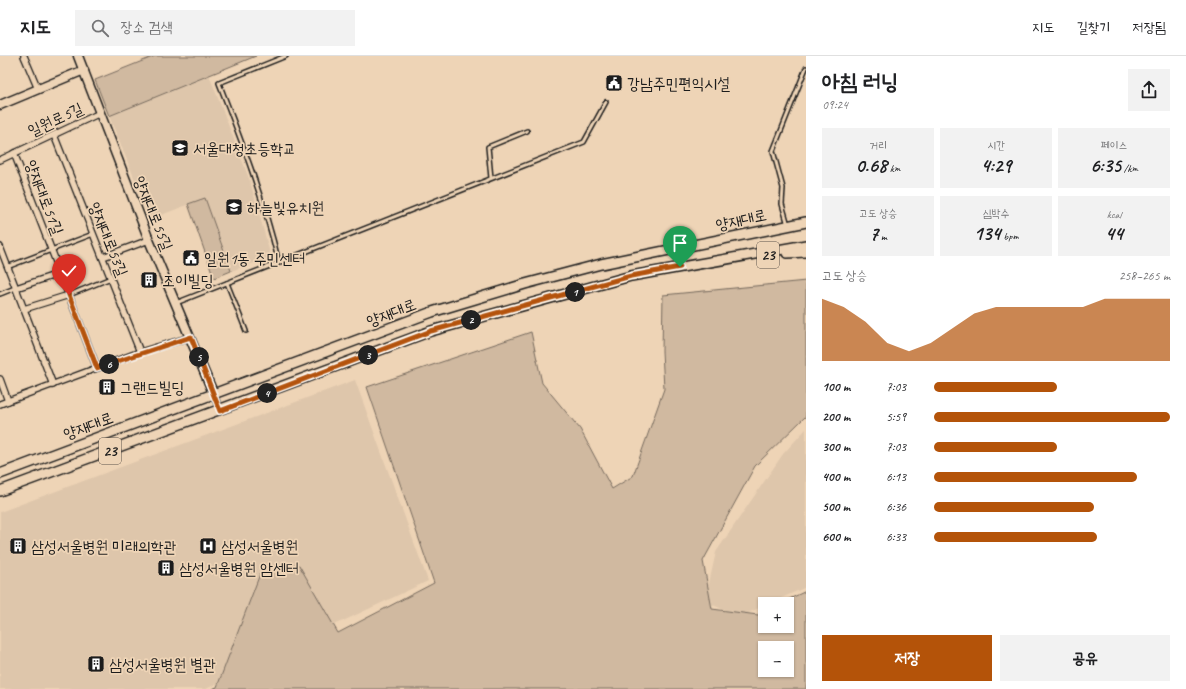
<!DOCTYPE html>
<html lang="ko">
<meta charset="utf-8">
<style>
body{margin:0;font-family:Caveat,"Poor Story",sans-serif;background:#f2f2f2;color:#202124;height:100vh;display:flex;flex-direction:column;font-size:15px;white-space:nowrap}
*{box-sizing:border-box;margin:0}
p{font-size:13px;color:#757577}
.icon{flex:none;width:22px;height:22px;fill:none;stroke:currentColor;stroke-width:2;stroke-linecap:round;stroke-linejoin:round}
.map{position:relative;flex:1;overflow:hidden}
.panel{display:flex;flex-direction:column;background:#fff;width:380px}
.panel>*{flex:none}
.controls{position:absolute;left:758px;top:541px;display:grid;gap:8px}
.controls a{display:grid;place-items:center;width:36px;height:36px;border-radius:0px;background:#fff;box-shadow:0 1px 3px #0004;font-size:20px}
.pin{position:absolute;display:grid;place-items:center;width:34px;height:34px;color:#fff;margin:-41px -17px;border-radius:50% 50% 50% 0;rotate:-45deg;box-shadow:0 0 4px #0007}
.pin .icon{rotate:45deg}
.km{position:absolute;width:20px;height:20px;margin:-10px;border-radius:50%;background:#222;color:#fff;font-size:11px;line-height:20px;text-align:center}
.round{display:grid;place-items:center;flex:none;width:42px;height:42px;border-radius:0px;background:#f2f2f2}
.summary{display:flex;align-items:center;justify-content:space-between;height:68px;padding:0 16px}
h1{font-size:22px;font-weight:700;line-height:30px}
.stats{display:grid;grid-template-columns:repeat(3,1fr);gap:6px;height:68px;padding:4px 16px}
.stats div{display:grid;align-content:center;border-radius:0px;background:#f2f2f2;text-align:center}
.stats b{font-size:20px;font-weight:700}
.stats small{font-size:11px;font-weight:400}
.stats p{font-size:11px}
.chart{height:112px;padding:8px 16px}
.chart p{display:flex;justify-content:space-between}
.chart svg{width:100%;height:72px;margin-top:4px;fill:#b45309;opacity:.7}
.cta{display:flex;gap:8px;margin-top:auto;padding:8px 16px}
.cta a{flex:1;height:46px;border-radius:0px;background:#b45309;color:#fff;font-size:16px;font-weight:700;line-height:46px;text-align:center}
.cta a+a{background:#f2f2f2;color:#202124}
ul{padding:0 16px;list-style:none;font-size:13px}
li{display:grid;grid-template-columns:64px 48px 1fr;align-items:center;height:30px}
li i{height:10px;border-radius:5px;background:#b45309}
header{display:flex;align-items:center;gap:24px;box-sizing:border-box;height:56px;padding:0 20px;background:#fff;border-bottom:1px solid #e0e0e0}
header strong{font-size:19px}
nav{display:flex;gap:22px;margin-inline-start:auto;font-size:14px}
.search{width:280px;height:36px;background:#f2f2f2;display:flex;align-items:center;gap:10px;box-sizing:border-box;padding:0 14px;border-radius:0px;color:#757577;font-size:15px}
main{display:flex;flex:1;min-height:0}
.map>svg:first-child{display:block}
</style>
<header>
<strong>지도</strong>
<div class="search"><svg class="icon" aria-label="search" viewBox="0 0 24 24"><circle cx="10" cy="10" r="6"/><path d="M15 15l6 6"/></svg>장소 검색</div>
<nav><a>지도</a><a>길찾기</a><a>저장됨</a></nav>
</header>
<main>
<div class="map">
<svg width="806" height="633" viewBox="0 0 806 633">
<rect width="100%" height="100%" fill="#eed4b6"/>
<filter id="ink" filterUnits="userSpaceOnUse"><feTurbulence type="fractalNoise" baseFrequency=".025" numOctaves="2"/><feDisplacementMap in="SourceGraphic" scale="8" xChannelSelector="R" yChannelSelector="G"/><feConvolveMatrix kernelMatrix="1 2 1 2 8 2 1 2 1" color-interpolation-filters="sRGB"/></filter>
<g filter="url(#ink)">
<g fill="#dec6ab">
<path d="M 209,19 L 250,125 L 271,201 L 231,215 L 205,142 L 151,163 L 109,60 Z"/>
<path d="M 355,324 L 428,525 L 326,573 L 206,633 L 0,633 L 0,456 Z"/>
<path d="M 806,373 L 806,531 L 739,561 L 705,545 L 716,496 L 783,398 Z"/>
</g>
<g fill="#d0b9a0" stroke="#766a5e" fill-rule="evenodd">
<path d="M 155,0 L 256,0 L 109,60 L 95,24 Z"/>
<path d="M 205,142 L 231,215 L 214,222 L 188,148 Z"/>
<path d="M 806,225 L 806,360 L 755,410 L 703,505 L 712,553 L 758,559 L 765,555 L 765,570 L 787,570 L 787,548 L 779,548 L 806,535 L 806,633 L 212,633 L 217,631 L 263,510 L 299,509 L 338,577 L 434,527 L 367,331 L 531,276 L 542,327 L 580,373 L 612,433 L 633,420 L 664,333 L 662,295 L 663,239 ZM 765,592 L 787,592 L 787,614 L 765,614 Z"/>
</g>
<g fill="none" stroke-linecap="round" stroke-linejoin="round">
<g stroke="#1c1c1c" stroke-width="6">
<g id="lane">
<path d="M 491,122 L 488,91 L 527,75"/>
<path d="M 788,169 L 782,148 L 783,132 L 773,95 L 806,12"/>
<path d="M 279,207 C 264,144 242,86 219,27 L 286,0"/>
<path d="M 7,211 L 93,178"/>
<path d="M 227,227 L 246,275"/>
<path d="M 0,238 L 15,232"/>
<path d="M 69,239 L 111,222"/>
<path d="M 176,247 L 584,86 L 606,46"/>
</g>
</g>
<g stroke="#1c1c1c" stroke-width="8">
<g id="street">
<path d="M 24,0 L 38,33"/>
<path d="M 54,79 L 140,296"/>
<path d="M 14,97 L 97,312"/>
<path d="M 0,104 L 100,57"/>
<path d="M 0,191 L 53,329"/>
<path d="M 103,201 L 149,184"/>
<path d="M 16,232 L 61,217"/>
<path d="M 24,253 L 69,239"/>
<path d="M 0,323 L 8,345"/>
<path d="M 214,339 L 220,355"/>
<path d="M 0,348 L 140,296 L 191,281"/>
</g>
</g>
<g stroke="#1c1c1c" stroke-width="11">
<g id="secondary">
<path d="M 78,0 L 149,184 L 214,339"/>
<path d="M 0,49 L 84,14"/>
</g>
</g>
<g stroke="#1c1c1c" stroke-width="12">
<g id="primary">
<path d="M 787,197 L 806,196"/>
<path d="M 0,418 L 432,256 L 525,228 L 601,208 L 806,166"/>
<path d="M 0,435 L 431,275 L 631,220 L 806,189"/>
</g>
</g>
<use href="#lane" stroke="#eed4b6" stroke-width="3"/>
<use href="#street" stroke="#eed4b6" stroke-width="5.5"/>
<use href="#secondary" stroke="#eed4b6" stroke-width="8"/>
<use href="#primary" stroke="#eed4b6" stroke-width="9"/>
</g>
</g>
<g fill="none" stroke-linecap="round" stroke-linejoin="round" filter="url(#ink)">
<g stroke="#fff" stroke-width="8">
<path id="route" d="M 69,239 L 97,312 L 191,281 L 220,355 L 431,275 L 631,220 L 680,211"/>
</g>
<use href="#route" stroke="#b45309" stroke-width="5"/>
</g>
<defs>
<g id="civic-square" transform="scale(0.9)"><rect x="-9" y="-9" width="18" height="18" rx="4" fill="#1c1c1c" stroke="#eed4b6"/><path d="M-.6-6.5H3V-4.5H.6V-3L4-1V1h2V6H-6V1h2V-1L-.6-3ZM-1.2 2.5V6h2.4V2.5Z" fill="#fff"/></g>
<g id="school-square" transform="scale(0.9)"><rect x="-9" y="-9" width="18" height="18" rx="4" fill="#1c1c1c" stroke="#eed4b6"/><path d="M0-5L7-2L0 1L-7-2ZM-4 1L0 2.5L4 1V4Q0 6-4 4Z" fill="#fff"/></g>
<g id="building-square" transform="scale(0.9)"><rect x="-9" y="-9" width="18" height="18" rx="4" fill="#1c1c1c" stroke="#eed4b6"/><path d="M-4-6H4V6H1V3H-1V6H-4ZM-2.5-4.3h1.7v1.8h-1.7ZM.8-4.3h1.7v1.8H.8ZM-2.5-1h1.7V.8h-1.7ZM.8-1h1.7V.8H.8Z" fill="#fff"/></g>
<g id="hospital-square" transform="scale(0.9)"><rect x="-9" y="-9" width="18" height="18" rx="4" fill="#1c1c1c" stroke="#eed4b6"/><path d="M-5-5h3v3.5h4V-5h3V5h-3V1.5h-4V5h-3Z" fill="#fff"/></g>
</defs>
<g fill-rule="evenodd">
<use href="#civic-square" x="614" y="27"/>
<use href="#school-square" x="180" y="92"/>
<use href="#school-square" x="234" y="151"/>
<use href="#civic-square" x="191" y="202"/>
<use href="#building-square" x="149" y="224"/>
<use href="#building-square" x="107" y="331"/>
<use href="#building-square" x="18" y="490"/>
<use href="#hospital-square" x="208" y="490"/>
<use href="#building-square" x="166" y="512"/>
<use href="#building-square" x="96" y="608"/>
</g>
<g text-anchor="middle" stroke-width="3.5" stroke-linejoin="round" paint-order="stroke">
<g fill="#eed4b6" stroke="#5b534a" stroke-width="1">
<rect x="757" y="186" width="22" height="26" rx="3"/>
<rect x="99" y="382" width="22" height="26" rx="3"/>
</g>
<g font-size="15" font-weight="bold" fill="#1c1c1c">
<text x="768" y="204">23</text>
<text x="110" y="400">23</text>
</g>
<g font-size="16" fill="#1c1c1c" stroke="#eed4b6" text-anchor="start">
<text x="627" y="33">강남주민편익시설</text>
<text x="193" y="98">서울대청초등학교</text>
<text x="247" y="157">하늘빛유치원</text>
<text x="204" y="208">일원1동 주민센터</text>
<text x="162" y="230">조이빌딩</text>
<text x="120" y="337">그랜드빌딩</text>
<text x="31" y="496">삼성서울병원 미래의학관</text>
<text x="221" y="496">삼성서울병원</text>
<text x="179" y="518">삼성서울병원 암센터</text>
<text x="109" y="614">삼성서울병원 별관</text>
</g>
<g font-size="16" fill="#1c1c1c" stroke="#eed4b6">
<text transform="translate(55 63) rotate(-25)" y="6">일원로5길</text>
<text transform="translate(45 141) rotate(69)" y="6">양재대로51길</text>
<text transform="translate(154 157) rotate(68)" y="6">양재대로55길</text>
<text transform="translate(741 163) rotate(-12)" y="6">양재대로</text>
<text transform="translate(109 183) rotate(68)" y="6">양재대로53길</text>
<text transform="translate(391 256) rotate(-21)" y="6">양재대로</text>
<text transform="translate(88 369) rotate(-20)" y="6">양재대로</text>
</g>
</g>
</svg>
<div class="controls">
<a>+</a>
<a>−</a>
</div>
<div class="pin" style="left:680px;top:211px;background:#1e9e55"><svg class="icon" aria-label="arrive" viewBox="0 0 24 24"><path d="M6 21V4h12l-3 4 3 4H6"/></svg></div>
<div class="pin" style="left:69px;top:239px;background:#d93025"><svg class="icon" aria-label="check" viewBox="0 0 24 24"><path d="M5 12l5 5 9-10"/></svg></div>
<b class="km" style="left:575px;top:236px">1</b>
<b class="km" style="left:471px;top:264px">2</b>
<b class="km" style="left:368px;top:299px">3</b>
<b class="km" style="left:267px;top:337px">4</b>
<b class="km" style="left:199px;top:301px">5</b>
<b class="km" style="left:109px;top:308px">6</b>
</div>
<section class="panel">
<div class="summary"><div><h1>아침 러닝</h1><p>09:24</p></div><a class="round"><svg class="icon" aria-label="share" viewBox="0 0 24 24"><path d="M12 15V3M7 8l5-5 5 5M5 13v7h14v-7"/></svg></a></div>
<div class="stats">
<div><p>거리</p><b>0.68<small> km</small></b></div>
<div><p>시간</p><b>4:29</b></div>
<div><p>페이스</p><b>6:35<small> /km</small></b></div>
</div>
<div class="stats">
<div><p>고도 상승</p><b>7<small> m</small></b></div>
<div><p>심박수</p><b>134<small> bpm</small></b></div>
<div><p>kcal</p><b>44</b></div>
</div>
<div class="chart"><p><span>고도 상승</span>258–265 m</p>
<svg viewBox="0 0 160 44" preserveAspectRatio="none"><path d="M0 44V6L10 11L20 20L30 33L40 38L50 33L60 24L70 15L80 11L90 11L100 11L110 11L120 11L130 6L140 6L150 6L160 6V44z"/></svg>
</div>
<ul>
<li><b>100 m</b>7:03<i style="width:52%"></i></li>
<li><b>200 m</b>5:59<i style="width:100%"></i></li>
<li><b>300 m</b>7:03<i style="width:52%"></i></li>
<li><b>400 m</b>6:13<i style="width:86%"></i></li>
<li><b>500 m</b>6:36<i style="width:68%"></i></li>
<li><b>600 m</b>6:33<i style="width:69%"></i></li>
</ul>
<div class="cta"><a>저장</a><a>공유</a></div>
</section>
</main>
